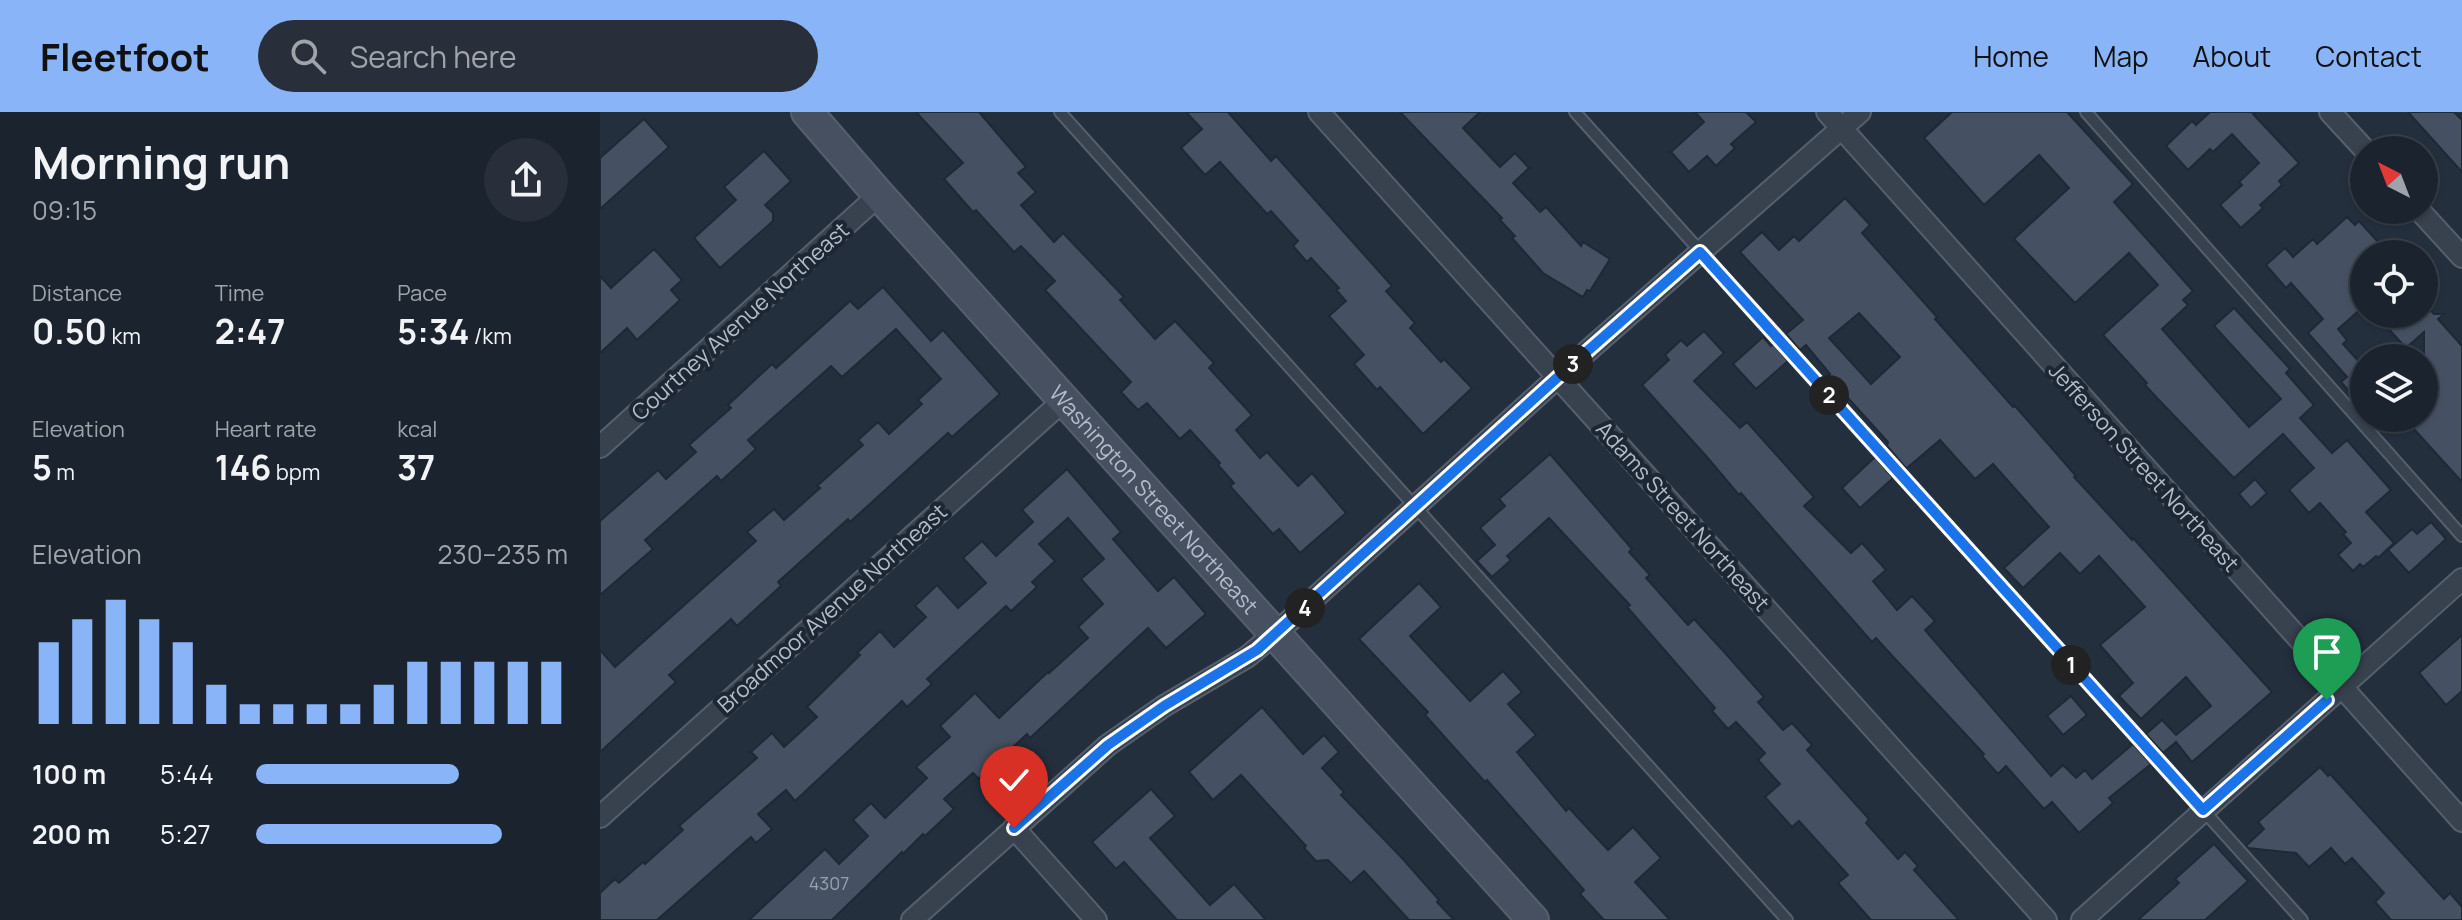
<!DOCTYPE html>
<meta charset="utf-8">
<style>
body{margin:0;font-family:Manrope,sans-serif;background:#282f3a;color:#f1f3f6;height:100vh;display:flex;flex-direction:column;font-size:30px;white-space:nowrap}
*{box-sizing:border-box;margin:0}
p{font-size:26px;color:#a0a4aa}
.icon{flex:none;width:44px;height:44px;fill:none;stroke:currentColor;stroke-width:2;stroke-linecap:round;stroke-linejoin:round}
.map{position:relative;flex:1;overflow:hidden}
.side{display:flex;flex-direction:column;background:#1b232e;width:600px}
.side>*{flex:none}
.needle{width:52px;rotate:318deg}
.tools{position:absolute;left:1750px;top:24px;display:grid;gap:16px}
.tools a{display:grid;place-items:center;width:88px;height:88px;border-radius:50%;background:#1b232e;box-shadow:0 2px 6px #0004,0 0 0 2px #39404a;font-size:40px}
.pin{position:absolute;display:grid;place-items:center;width:68px;height:68px;color:#fff;margin:-82px -34px;border-radius:50% 50% 50% 0;rotate:-45deg;box-shadow:0 0 8px #0007}
.pin .icon{rotate:45deg}
.km{position:absolute;width:40px;height:40px;margin:-20px;border-radius:50%;background:#222;color:#fff;font-size:22px;line-height:40px;text-align:center}
.round{display:grid;place-items:center;flex:none;width:84px;height:84px;border-radius:42px;background:#282f3a}
.head{display:flex;align-items:center;justify-content:space-between;height:136px;padding:0 32px}
h1{font-size:44px;font-weight:700;line-height:60px}
.stats{display:grid;grid-template-columns:repeat(3,1fr);gap:12px;height:136px;padding:8px 32px}
.stats div{display:grid;align-content:center}
.stats b{font-size:34px;font-weight:700}
.stats small{font-size:22px;font-weight:400}
.stats p{font-size:22px}
.chart{height:224px;padding:16px 32px}
.chart p{display:flex;justify-content:space-between}
.chart svg{width:100%;height:144px;margin-top:8px;stroke:#8ab4f8;stroke-width:6}
ul{padding:0 32px;list-style:none;font-size:26px}
li{display:grid;grid-template-columns:128px 96px 1fr;align-items:center;height:60px}
li i{height:20px;border-radius:10px;background:#8ab4f8}
header{display:flex;align-items:center;gap:48px;box-sizing:border-box;height:112px;padding:0 40px;background:#8ab4f8;color:#111}
header strong{font-size:38px}
nav{display:flex;gap:44px;margin-inline-start:auto;font-size:28px}
.search{width:560px;height:72px;background:#282f3a;display:flex;align-items:center;gap:20px;box-sizing:border-box;padding:0 28px;border-radius:44px;color:#a0a4aa;font-size:30px}
main{display:flex;flex:1;min-height:0}
.map>svg:first-child{display:block}
</style>
<header>
<strong>Fleetfoot</strong>
<div class="search"><svg class="icon" aria-label="search" viewBox="0 0 24 24"><circle cx="10" cy="10" r="6"/><path d="M15 15l6 6"/></svg>Search here</div>
<nav><a>Home</a><a>Map</a><a>About</a><a>Contact</a></nav>
</header>
<main>
<section class="side">
<div class="head"><div><h1>Morning run</h1><p>09:15</p></div><a class="round"><svg class="icon" aria-label="share" viewBox="0 0 24 24"><path d="M12 15V3M7 8l5-5 5 5M5 13v7h14v-7"/></svg></a></div>
<div class="stats">
<div><p>Distance</p><b>0.50<small> km</small></b></div>
<div><p>Time</p><b>2:47</b></div>
<div><p>Pace</p><b>5:34<small> /km</small></b></div>
</div>
<div class="stats">
<div><p>Elevation</p><b>5<small> m</small></b></div>
<div><p>Heart rate</p><b>146<small> bpm</small></b></div>
<div><p>kcal</p><b>37</b></div>
</div>
<div class="chart"><p><span>Elevation</span>230–235 m</p>
<svg viewBox="0 0 160 44" preserveAspectRatio="none"><path d="M5 44V19M15 44V12M25 44V6M35 44V12M45 44V19M55 44V32M65 44V38M75 44V38M85 44V38M95 44V38M105 44V32M115 44V25M125 44V25M135 44V25M145 44V25M155 44V25"/></svg>
</div>
<ul>
<li><b>100 m</b>5:44<i style="width:65%"></i></li>
<li><b>200 m</b>5:27<i style="width:79%"></i></li>
</ul>
</section>
<div class="map">
<svg width="1862" height="808" viewBox="0 0 1862 808">
<rect width="100%" height="100%" fill="#242f3e"/>
<g fill="#455162" stroke="#1f2835" stroke-width="2" fill-rule="evenodd">
<path d="M 316,0 L 379,0 L 426,55 L 418,61 L 436,80 L 421,93 L 454,130 L 463,121 L 524,185 L 520,188 L 555,227 L 575,209 L 614,251 L 609,256 L 652,303 L 636,318 L 660,346 L 667,340 L 698,374 L 712,361 L 746,401 L 700,441 L 679,417 L 673,422 L 630,374 L 634,371 L 618,353 L 620,351 L 590,318 L 580,327 L 547,291 L 538,298 L 521,280 L 531,270 L 445,178 L 455,169 L 421,134 L 414,140 L 376,98 L 373,100 L 344,67 L 363,51 Z"/>
<path d="M 586,0 L 628,0 L 671,49 L 676,44 L 792,174 L 786,179 L 815,211 L 810,216 L 841,250 L 844,247 L 872,276 L 823,322 L 780,275 L 777,278 L 754,252 L 764,243 L 729,204 L 746,189 L 736,178 L 739,176 L 711,146 L 707,150 L 693,134 L 698,129 L 671,99 L 667,102 L 620,50 L 605,63 L 581,36 L 602,17 Z"/>
<path d="M 800,0 L 880,0 L 863,16 L 900,55 L 915,41 L 929,56 L 913,71 L 940,100 L 946,95 L 981,134 L 983,130 L 1010,147 L 990,179 L 987,178 L 983,185 L 943,161 L 912,126 L 915,124 L 900,108 L 902,106 Z"/>
<path d="M 1095,0 L 1146,0 L 1156,10 L 1131,32 L 1135,36 L 1116,54 L 1107,44 L 1089,60 L 1071,40 L 1104,10 Z"/>
<path d="M 1352,0 L 1467,0 L 1533,72 L 1514,90 L 1593,179 L 1583,188 L 1588,193 L 1562,217 L 1649,315 L 1681,287 L 1614,214 L 1634,196 L 1690,257 L 1686,261 L 1714,293 L 1700,306 L 1732,341 L 1747,328 L 1791,378 L 1766,400 L 1794,431 L 1778,446 L 1776,444 L 1763,455 L 1760,452 L 1753,459 L 1738,443 L 1751,431 L 1743,422 L 1746,420 L 1720,391 L 1709,401 L 1689,378 L 1714,356 L 1683,322 L 1634,366 L 1558,287 L 1545,273 L 1547,271 L 1503,223 L 1558,173 L 1529,141 L 1475,191 L 1414,127 L 1469,76 L 1439,43 L 1384,93 L 1324,26 Z"/>
<path d="M 1610,0 L 1655,0 L 1653,2 L 1699,51 L 1679,69 L 1682,73 L 1660,93 L 1663,96 L 1641,116 L 1620,93 L 1642,73 L 1639,70 L 1659,51 L 1632,22 L 1613,40 L 1610,37 L 1588,58 L 1566,34 L 1592,9 L 1596,13 Z"/>
<path d="M 1808,0 L 1854,0 L 1862,8 L 1862,60 Z"/>
<path d="M 44,7 L 69,35 L 0,97 L 0,46 Z"/>
<path d="M 164,39 L 191,69 L 165,93 L 173,101 L 173,109 L 120,156 L 94,126 L 136,88 L 124,75 Z"/>
<path d="M 1245,86 L 1270,113 L 1262,121 L 1337,205 L 1335,207 L 1413,295 L 1415,294 L 1476,364 L 1474,365 L 1532,428 L 1533,426 L 1672,580 L 1592,650 L 1576,630 L 1563,641 L 1546,622 L 1562,608 L 1576,623 L 1611,594 L 1586,565 L 1541,607 L 1519,584 L 1533,571 L 1500,533 L 1545,495 L 1499,444 L 1480,462 L 1460,441 L 1423,476 L 1404,456 L 1449,415 L 1393,352 L 1375,367 L 1340,328 L 1307,356 L 1305,355 L 1287,334 L 1288,330 L 1228,264 L 1230,262 L 1206,233 L 1200,238 L 1186,222 L 1203,208 L 1140,140 L 1162,120 L 1179,138 L 1194,124 L 1199,129 ZM 1259,201 L 1300,245 L 1271,272 L 1229,226 Z"/>
<path d="M 1747,105 L 1755,113 L 1759,109 L 1789,142 L 1764,142 L 1764,194 L 1738,217 L 1747,228 L 1743,232 L 1761,252 L 1764,249 L 1764,296 L 1741,270 L 1747,265 L 1708,221 L 1723,207 L 1691,171 L 1686,176 L 1666,153 L 1685,136 L 1693,145 L 1713,127 L 1717,132 Z"/>
<path d="M 54,137 L 82,168 L 71,178 L 80,188 L 37,228 L 27,216 L 0,241 L 0,164 L 11,176 Z"/>
<path d="M 283,175 L 331,229 L 343,218 L 400,282 L 352,325 L 348,321 L 250,410 L 248,407 L 178,470 L 181,474 L 137,514 L 131,507 L 69,563 L 76,570 L 0,640 L 0,538 L 15,555 L 156,429 L 147,420 L 174,397 L 184,408 L 220,376 L 217,374 L 263,333 L 258,328 L 278,310 L 289,322 L 322,292 L 318,288 L 341,267 L 296,217 L 242,265 L 231,254 L 148,328 L 156,337 L 121,369 L 117,364 L 45,428 L 53,437 L 0,483 L 0,409 L 58,358 L 66,367 L 96,340 L 89,333 L 131,296 L 128,293 L 172,252 L 176,256 L 250,189 L 258,197 Z"/>
<path d="M 1824,191 L 1834,202 L 1844,202 L 1838,207 L 1862,234 L 1862,370 L 1804,306 L 1824,306 L 1824,220 L 1806,236 L 1775,202 L 1824,202 Z"/>
<path d="M 1104,219 L 1124,241 L 1094,269 L 1140,316 L 1147,310 L 1214,385 L 1204,394 L 1251,441 L 1262,431 L 1286,458 L 1273,469 L 1297,498 L 1312,484 L 1335,509 L 1325,518 L 1451,664 L 1463,653 L 1476,666 L 1485,658 L 1492,667 L 1533,632 L 1551,652 L 1509,686 L 1513,691 L 1479,721 L 1452,690 L 1444,697 L 1406,654 L 1398,662 L 1382,644 L 1384,642 L 1285,536 L 1276,526 L 1272,530 L 1141,381 L 1139,383 L 1107,345 L 1042,273 L 1069,248 L 1065,243 L 1081,228 L 1087,234 Z"/>
<path d="M 1163,225 L 1171,234 L 1173,232 L 1188,249 L 1156,277 L 1133,252 Z"/>
<path d="M 950,342 L 1032,437 L 1029,440 L 1050,463 L 1046,466 L 1088,513 L 1094,507 L 1126,542 L 1164,585 L 1158,590 L 1183,618 L 1192,611 L 1212,633 L 1207,638 L 1269,707 L 1266,711 L 1298,747 L 1305,740 L 1318,754 L 1314,758 L 1359,808 L 1271,808 L 1238,771 L 1248,763 L 1199,709 L 1192,715 L 1165,685 L 1180,672 L 1158,648 L 1165,641 L 1136,610 L 1128,617 L 1112,599 L 1115,596 L 1027,495 L 1030,493 L 949,406 L 907,444 L 911,448 L 892,465 L 877,449 L 895,433 L 880,416 L 905,394 L 899,387 Z"/>
<path d="M 1275,345 L 1293,366 L 1260,396 L 1242,376 Z"/>
<path d="M 467,357 L 521,420 L 513,427 L 558,479 L 574,465 L 606,502 L 566,536 L 548,516 L 430,626 L 427,622 L 379,667 L 373,661 L 344,687 L 354,697 L 325,724 L 323,722 L 303,742 L 302,740 L 232,808 L 149,808 L 225,737 L 239,752 L 268,724 L 253,708 L 271,691 L 285,706 L 327,666 L 316,655 L 350,625 L 340,614 L 375,581 L 399,606 L 448,560 L 449,561 L 488,526 L 478,515 L 503,492 L 481,467 L 504,447 L 468,406 L 439,432 L 455,449 L 432,470 L 437,475 L 411,499 L 406,494 L 327,567 L 332,572 L 307,595 L 302,589 L 195,689 L 186,678 L 158,702 L 172,717 L 156,731 L 151,725 L 57,808 L 0,808 L 0,781 L 15,767 L 19,771 L 43,750 L 45,752 L 83,718 L 79,714 L 157,646 L 151,640 L 172,621 L 184,635 L 217,605 L 207,595 L 260,543 L 257,541 L 280,519 L 294,535 L 326,505 L 315,494 L 337,473 L 358,496 L 386,471 L 363,446 L 382,429 L 396,444 L 433,410 L 422,398 Z"/>
<path d="M 1655,367 L 1667,381 L 1651,396 L 1639,382 Z"/>
<path d="M 1831,410 L 1846,427 L 1809,461 L 1788,438 L 1812,417 L 1817,422 Z"/>
<path d="M 819,471 L 841,495 L 810,524 L 870,589 L 903,559 L 922,580 L 908,592 L 936,623 L 917,640 L 966,699 L 969,696 L 1008,738 L 1033,715 L 1061,746 L 1035,770 L 1070,808 L 1004,808 L 980,782 L 984,778 L 887,668 L 885,670 L 825,603 L 828,600 L 759,527 Z"/>
<path d="M 1862,523 L 1862,579 L 1846,593 L 1819,561 Z"/>
<path d="M 1471,584 L 1487,603 L 1463,623 L 1447,604 Z"/>
<path d="M 662,595 L 703,642 L 724,623 L 739,640 L 722,656 L 744,680 L 741,683 L 802,746 L 839,788 L 837,790 L 854,808 L 809,808 L 764,759 L 751,771 L 728,748 L 716,749 L 704,736 L 706,734 L 641,663 L 613,688 L 589,660 Z"/>
<path d="M 1720,655 L 1728,664 L 1730,662 L 1844,787 L 1850,781 L 1862,795 L 1862,808 L 1791,808 L 1775,790 L 1784,781 L 1752,746 L 1745,752 L 1731,736 L 1709,755 L 1696,741 L 1648,736 L 1646,734 L 1664,717 L 1658,710 Z"/>
<path d="M 551,677 L 575,704 L 550,726 L 610,793 L 634,772 L 666,808 L 577,808 L 524,750 L 516,757 L 492,730 Z"/>
<path d="M 1614,732 L 1648,769 L 1605,808 L 1538,808 L 1579,771 L 1575,767 Z"/>
</g>
<g fill="none" stroke-linecap="round" stroke-linejoin="round">
<g stroke="#565f6c" stroke-width="14">
<g id="lane">
<path d="M 460,0 L 1187,808"/>
<path d="M 975,0 L 1702,808"/>
<path d="M 1486,0 L 1862,424"/>
</g>
</g>
<g stroke="#565f6c" stroke-width="24">
<g id="street">
<path d="M 719,0 L 1446,808"/>
<path d="M 1227,0 L 1862,709"/>
<path d="M 1730,0 L 1765,38"/>
<path d="M 1819,98 L 1862,145"/>
<path d="M 0,335 L 279,83"/>
<path d="M 0,705 L 464,288"/>
<path d="M 414,716 L 496,808"/>
<path d="M 312,808 L 508,633 L 564,594 L 647,545 L 676,521 L 958,265 L 1260,0"/>
<path d="M 1482,808 L 1862,467"/>
</g>
</g>
<g stroke="#565f6c" stroke-width="34">
<g id="secondary">
<path id="s1" d="M 207,0 L 279,83 L 933,808"/>
</g>
</g>
<use href="#lane" stroke="#38414e" stroke-width="10"/>
<use href="#street" stroke="#38414e" stroke-width="20"/>
<use href="#secondary" stroke="#465061" stroke-width="30"/>
</g>
<g fill="none" stroke-linecap="round" stroke-linejoin="round">
<g stroke="#fff" stroke-width="16">
<path id="route" d="M 414,716 L 508,633 L 564,594 L 657,538 L 958,265 L 1100,140 L 1603,698 L 1727,588"/>
</g>
<use href="#route" stroke="#1a73e8" stroke-width="10"/>
</g>
<g text-anchor="middle" stroke-width="8" stroke-linejoin="round" paint-order="stroke">
<g font-size="18" fill="#98a1af">
<text x="229" y="778">4307</text>
</g>
<g font-size="22" fill="#b4bcc9" stroke="#1d2633">
<text transform="translate(140 209) rotate(-42)" y="8">Courtney Avenue Northeast</text>
<text transform="translate(1544 355) rotate(48)" y="8">Jefferson Street Northeast</text>
<text dy="8" stroke="none"><textPath href="#s1" startOffset="520">Washington Street Northeast</textPath></text>
<text transform="translate(1083 404) rotate(48)" y="8">Adams Street Northeast</text>
<text transform="translate(232 496) rotate(-42)" y="8">Broadmoor Avenue Northeast</text>
</g>
</g>
</svg>
<div class="tools">
<a><svg class="needle" viewBox="-14 -14 28 28"><path d="M0-13l5 13h-10z" fill="#e53935"/><path d="M0 13l5-13h-10z" fill="#a0a4aa"/></svg></a>
<a><svg class="icon" aria-label="locate" viewBox="0 0 24 24"><circle cx="12" cy="12" r="6"/><path d="M12 2v4M12 18v4M2 12h4M18 12h4"/></svg></a>
<a><svg class="icon" aria-label="layers" viewBox="0 0 24 24"><path d="M12 4l9 5-9 5-9-5zM3 14l9 5 9-5"/></svg></a>
</div>
<div class="pin" style="left:1727px;top:588px;background:#1e9e55"><svg class="icon" aria-label="arrive" viewBox="0 0 24 24"><path d="M6 21V4h12l-3 4 3 4H6"/></svg></div>
<div class="pin" style="left:414px;top:716px;background:#d93025"><svg class="icon" aria-label="check" viewBox="0 0 24 24"><path d="M5 12l5 5 9-10"/></svg></div>
<b class="km" style="left:1471px;top:553px">1</b>
<b class="km" style="left:1229px;top:283px">2</b>
<b class="km" style="left:973px;top:252px">3</b>
<b class="km" style="left:705px;top:496px">4</b>
</div>
</main>
